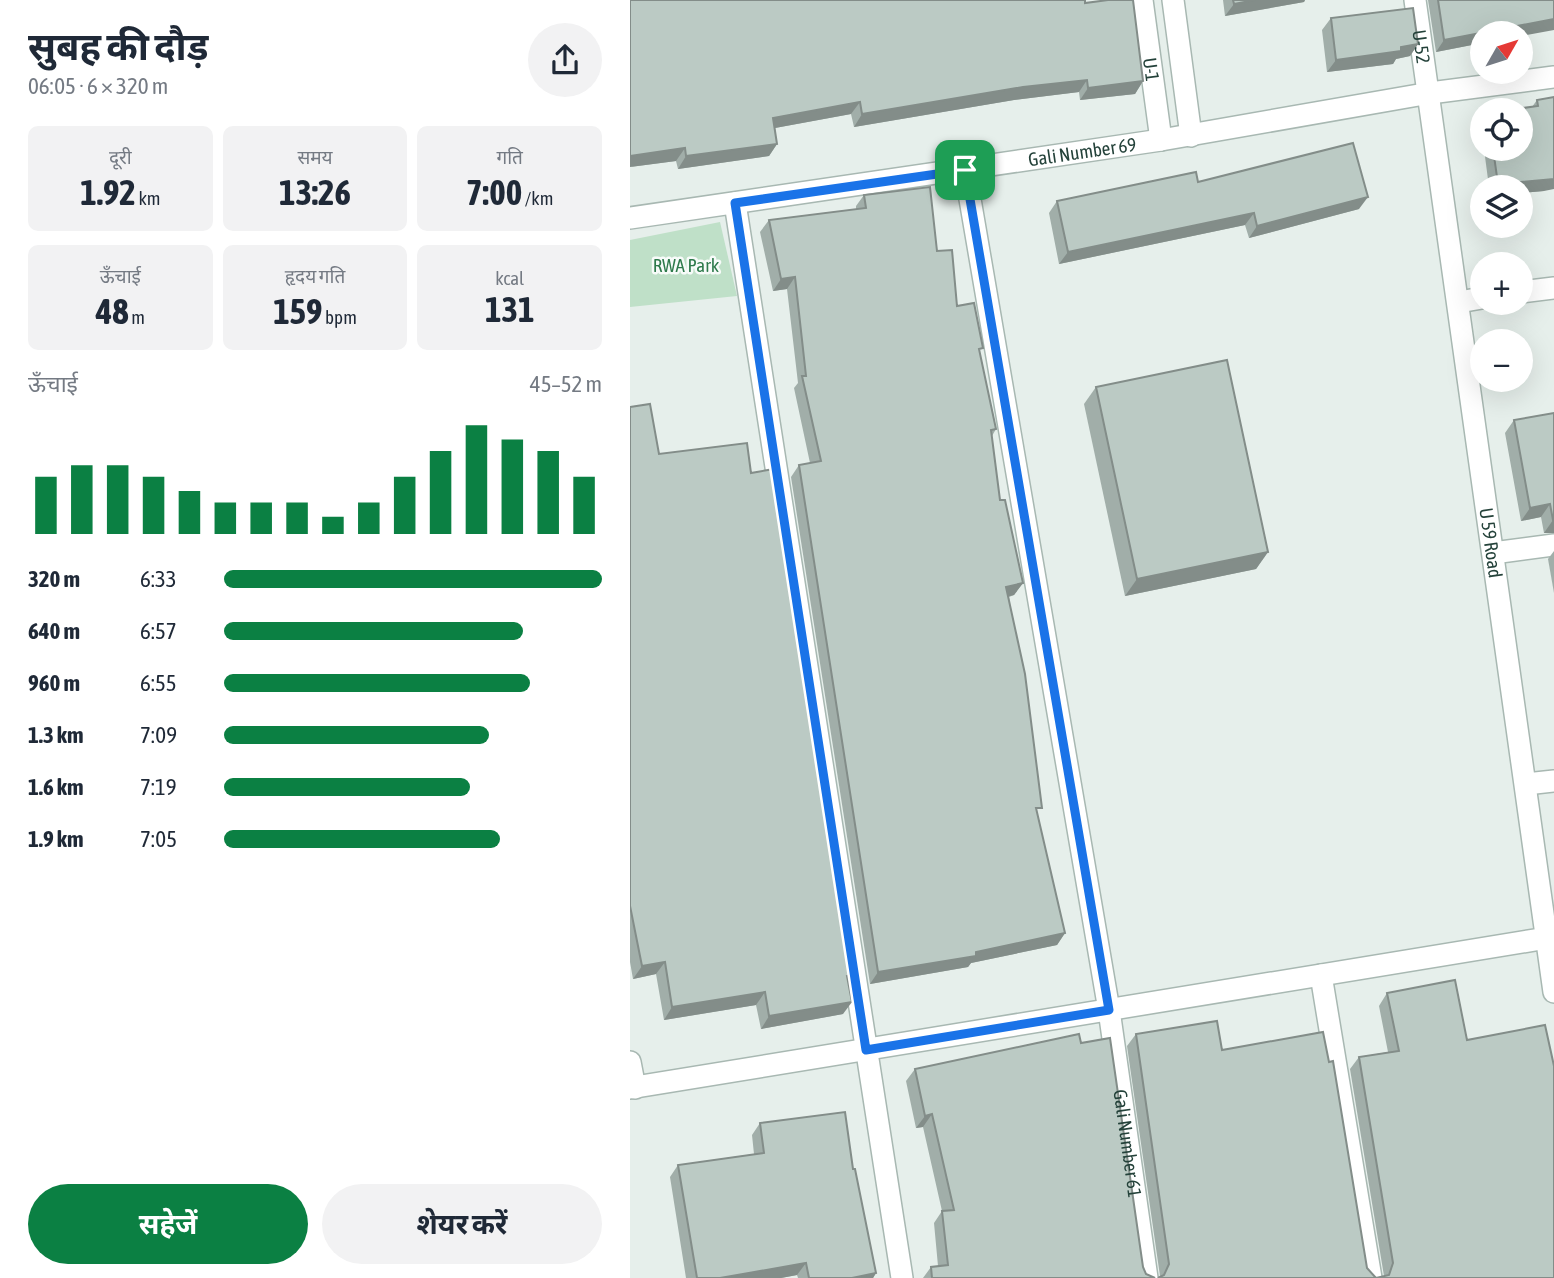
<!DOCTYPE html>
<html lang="hi">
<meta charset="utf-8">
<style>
body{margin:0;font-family:"Asap Condensed","Noto Sans Devanagari",sans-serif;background:#f2f2f3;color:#1f2937;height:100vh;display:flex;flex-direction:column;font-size:26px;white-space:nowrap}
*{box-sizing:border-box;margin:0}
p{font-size:23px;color:#747a83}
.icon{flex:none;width:38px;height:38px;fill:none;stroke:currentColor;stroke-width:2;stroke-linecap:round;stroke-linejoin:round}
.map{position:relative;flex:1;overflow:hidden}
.panel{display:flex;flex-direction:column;background:#fff;width:630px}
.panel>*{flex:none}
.needle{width:46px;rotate:51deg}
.fabs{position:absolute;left:840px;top:21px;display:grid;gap:14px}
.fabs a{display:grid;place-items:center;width:63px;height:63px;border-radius:50%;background:#fff;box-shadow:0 7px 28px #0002;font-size:35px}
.pin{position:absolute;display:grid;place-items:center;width:60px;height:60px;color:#fff;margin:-30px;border-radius:14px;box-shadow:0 4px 10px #0006}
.round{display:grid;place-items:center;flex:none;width:74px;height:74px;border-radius:37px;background:#f2f2f3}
.headline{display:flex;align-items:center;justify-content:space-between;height:119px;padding:0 28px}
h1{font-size:38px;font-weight:700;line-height:52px}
.figures{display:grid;grid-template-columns:repeat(3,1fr);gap:10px;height:119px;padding:7px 28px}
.figures div{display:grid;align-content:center;border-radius:10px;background:#f2f2f3;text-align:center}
.figures b{font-size:35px;font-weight:700}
.figures small{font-size:19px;font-weight:400}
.figures p{font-size:19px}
.chart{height:196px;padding:14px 28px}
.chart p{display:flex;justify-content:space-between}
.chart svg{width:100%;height:126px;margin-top:7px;stroke:#0b8043;stroke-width:6}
.action{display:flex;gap:14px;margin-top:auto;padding:14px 28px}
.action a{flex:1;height:80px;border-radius:42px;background:#0b8043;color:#fff;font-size:28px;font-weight:700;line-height:80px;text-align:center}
.action a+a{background:#f2f2f3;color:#1f2937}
ul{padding:0 28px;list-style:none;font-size:23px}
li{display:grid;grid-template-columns:112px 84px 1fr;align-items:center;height:52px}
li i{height:18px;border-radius:9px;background:#0b8043}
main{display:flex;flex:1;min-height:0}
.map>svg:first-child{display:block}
</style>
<main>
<section class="panel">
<div class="headline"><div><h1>सुबह की दौड़</h1><p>06:05 · 6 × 320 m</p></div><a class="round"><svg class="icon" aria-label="share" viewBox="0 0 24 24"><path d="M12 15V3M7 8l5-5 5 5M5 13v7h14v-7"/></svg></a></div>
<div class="figures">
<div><p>दूरी</p><b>1.92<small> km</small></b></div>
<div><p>समय</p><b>13:26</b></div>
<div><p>गति</p><b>7:00<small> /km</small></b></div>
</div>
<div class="figures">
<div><p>ऊँचाई</p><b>48<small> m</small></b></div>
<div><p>हृदय गति</p><b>159<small> bpm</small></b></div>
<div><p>kcal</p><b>131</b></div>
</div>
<div class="chart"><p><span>ऊँचाई</span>45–52 m</p>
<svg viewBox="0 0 160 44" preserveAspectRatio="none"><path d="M5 44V24M15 44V20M25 44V20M35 44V24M45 44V29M55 44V33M65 44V33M75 44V33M85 44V38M95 44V33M105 44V24M115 44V15M125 44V6M135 44V11M145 44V15M155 44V24"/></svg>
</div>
<ul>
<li><b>320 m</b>6:33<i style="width:100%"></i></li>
<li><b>640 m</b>6:57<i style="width:79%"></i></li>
<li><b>960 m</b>6:55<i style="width:81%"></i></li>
<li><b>1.3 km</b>7:09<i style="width:70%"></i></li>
<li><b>1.6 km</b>7:19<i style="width:65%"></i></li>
<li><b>1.9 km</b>7:05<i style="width:73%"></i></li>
</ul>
<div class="action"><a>सहेजें</a><a>शेयर करें</a></div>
</section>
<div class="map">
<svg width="924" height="1278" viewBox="0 0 924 1278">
<rect width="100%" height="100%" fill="#e6efeb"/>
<path fill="#bfe0c8" d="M 90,222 L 107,296 L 0,307 L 0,240 Z"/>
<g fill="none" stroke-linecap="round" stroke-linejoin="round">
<g stroke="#a8b8b2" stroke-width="24">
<g id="minor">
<path id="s1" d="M 512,0 L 531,140"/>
<path d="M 543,0 L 561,136"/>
<path id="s2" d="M 785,0 L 924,992"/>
<path id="s3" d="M 335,170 L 479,1010 L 517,1278"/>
<path d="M 105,203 L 272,1278"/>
<path id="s4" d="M 0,218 L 531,140 L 800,93 L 924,77"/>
<path d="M 891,292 L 924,288"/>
<path d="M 829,302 L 852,298"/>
<path d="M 863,553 L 924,545"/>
<path d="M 896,784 L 924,781"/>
<path d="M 691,975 L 741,1278"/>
<path d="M 0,1062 L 5,1088"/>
<path d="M 0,1088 L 917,938"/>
</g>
</g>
<use href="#minor" stroke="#fff" stroke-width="21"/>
</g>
<g fill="#a1aea9">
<path d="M 593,0 L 675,0 L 674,2 L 595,16 Z"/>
<path d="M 798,0 L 924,0 L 852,33 L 852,43 L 806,52 Z"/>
<path d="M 455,3 L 513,81 L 505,94 L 450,100 L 449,92 L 384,100 L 224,127 L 221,114 L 145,128 L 147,144 L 139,156 L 48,169 L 46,161 L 0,167 Z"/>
<path d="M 701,18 L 788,44 L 780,56 L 766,59 L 763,64 L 697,72 L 692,30 Z"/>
<path d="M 924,97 L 914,191 L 891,193 L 891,187 L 859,187 L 854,149 L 891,149 L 902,107 L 907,100 Z"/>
<path d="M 568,182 L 729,209 L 619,238 L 615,225 L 429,264 L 419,213 L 427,201 Z"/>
<path d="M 234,195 L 307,251 L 327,306 L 349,353 L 366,429 L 362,436 L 370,500 L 393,583 L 384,595 L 379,597 L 407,814 L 435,933 L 427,945 L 341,963 L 338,967 L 240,984 L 161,477 L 169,465 L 180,463 L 164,388 L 168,383 L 157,289 L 143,291 L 130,232 L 139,220 L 226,209 L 226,206 Z"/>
<path d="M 466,387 L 638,552 L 626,569 L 495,596 L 454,404 Z"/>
<path d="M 0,407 L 29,454 L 121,473 L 222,975 L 218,981 L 213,1014 L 131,1029 L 126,1005 L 34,1020 L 26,974 L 3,979 L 0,962 Z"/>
<path d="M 924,413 L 924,533 L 914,533 L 911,517 L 891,521 L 875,433 L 884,420 Z"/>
<path d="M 924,551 L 924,593 L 918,559 Z"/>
<path d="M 825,980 L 837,1040 L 915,1025 L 924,1066 L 924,1278 L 528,1278 L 530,1276 L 497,1046 L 506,1034 L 587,1021 L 592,1050 L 693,1032 L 699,1062 L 703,1061 L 737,1268 L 746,1278 L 754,1276 L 720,1069 L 729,1057 L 758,1052 L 749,1006 L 757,993 Z"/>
<path d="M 285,1069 L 513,1267 L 516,1274 L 525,1278 L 293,1278 L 301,1267 L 308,1266 L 304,1223 L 312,1211 L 293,1127 L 286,1128 L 276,1081 Z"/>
<path d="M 130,1123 L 223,1169 L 246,1273 L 243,1278 L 168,1278 L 167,1275 L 151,1278 L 56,1278 L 40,1177 L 48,1165 L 124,1154 L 122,1135 Z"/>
</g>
<g fill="#838d89">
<path d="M 625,0 L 675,0 L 674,2 L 595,16 L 604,4 Z"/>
<path d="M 924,19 L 924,30 L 891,36 L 891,33 L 852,33 L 852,43 L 806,52 L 814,40 Z"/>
<path d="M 788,44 L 780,56 L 766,59 L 763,64 L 697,72 L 706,60 Z"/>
<path d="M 457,80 L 449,92 L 384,100 L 224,127 L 232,114 L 393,87 Z"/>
<path d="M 513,81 L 505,94 L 450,100 L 458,88 Z"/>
<path d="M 230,102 L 221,114 L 134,130 L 143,118 Z"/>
<path d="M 147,144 L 139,156 L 48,169 L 56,156 Z"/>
<path d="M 55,148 L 46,161 L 0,167 L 0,156 Z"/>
<path d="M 924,179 L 924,189 L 914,191 L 891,193 L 891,187 L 866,187 L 868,184 Z"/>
<path d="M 738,197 L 729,209 L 619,238 L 627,226 Z"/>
<path d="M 624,213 L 615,225 L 429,264 L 438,252 Z"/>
<path d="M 165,277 L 157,289 L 143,291 L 151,279 Z"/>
<path d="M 920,504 L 911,517 L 891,521 L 900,508 Z"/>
<path d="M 923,520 L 924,520 L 924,533 L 914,533 Z"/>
<path d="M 638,552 L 626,569 L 495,596 L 507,579 Z"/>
<path d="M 393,583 L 384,595 L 368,599 L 376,587 Z"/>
<path d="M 435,933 L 427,945 L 341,963 L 338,967 L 240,984 L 248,972 Z"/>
<path d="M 35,962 L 26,974 L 3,979 L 12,966 Z"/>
<path d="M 135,992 L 126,1005 L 34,1020 L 42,1007 Z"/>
<path d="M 222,1002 L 213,1014 L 131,1029 L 139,1016 Z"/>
<path d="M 302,1114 L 293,1127 L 286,1128 L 295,1116 Z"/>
<path d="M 176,1263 L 167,1275 L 151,1278 L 90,1278 Z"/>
<path d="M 246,1273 L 243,1278 L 222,1278 Z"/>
</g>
<g fill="#bbcac4" stroke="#838d89" stroke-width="2">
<path d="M 0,0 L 455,0 L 455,3 L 478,0 L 503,0 L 513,81 L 458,88 L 457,80 L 393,87 L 232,114 L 230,102 L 143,118 L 147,144 L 56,156 L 55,148 L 0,156 Z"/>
<path d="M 603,0 L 625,0 L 604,4 Z"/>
<path d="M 808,0 L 924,0 L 924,19 L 814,40 Z"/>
<path d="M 783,8 L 788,44 L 771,47 L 771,51 L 706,60 L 701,18 Z"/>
<path d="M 924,97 L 924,179 L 868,184 L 863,149 L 891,149 L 891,110 L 878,110 L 908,106 L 907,100 Z"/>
<path d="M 723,143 L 738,197 L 627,226 L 624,213 L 438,252 L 427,201 L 566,172 L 568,182 Z"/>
<path d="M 300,187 L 307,251 L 322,250 L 327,306 L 344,303 L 353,348 L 349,349 L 366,429 L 361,430 L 370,500 L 375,500 L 393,583 L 376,587 L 395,674 L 412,808 L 406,808 L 435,933 L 346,952 L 346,956 L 248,972 L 169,465 L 191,461 L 172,376 L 176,376 L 165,277 L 151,279 L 139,220 L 236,208 L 234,195 Z"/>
<path d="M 597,360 L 638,552 L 507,579 L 466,387 Z"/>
<path d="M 20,404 L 29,454 L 117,443 L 121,473 L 144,469 L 222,975 L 217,976 L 222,1002 L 139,1016 L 135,992 L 42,1007 L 35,962 L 12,966 L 0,906 L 0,407 Z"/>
<path d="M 924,413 L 924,520 L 923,520 L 920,504 L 900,508 L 884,420 Z"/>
<path d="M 825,980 L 837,1040 L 915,1025 L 924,1066 L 924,1278 L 528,1278 L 534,1275 L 539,1264 L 506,1034 L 587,1021 L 592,1050 L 693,1032 L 699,1062 L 703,1061 L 737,1268 L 746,1278 L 759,1275 L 763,1263 L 729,1057 L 769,1051 L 757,993 Z"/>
<path d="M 449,1034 L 451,1043 L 480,1038 L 513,1267 L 516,1274 L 525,1278 L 302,1278 L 301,1267 L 318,1265 L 312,1211 L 324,1210 L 302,1114 L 295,1116 L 285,1069 Z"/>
<path d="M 215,1112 L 223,1169 L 225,1169 L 246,1273 L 222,1278 L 179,1278 L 176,1263 L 90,1278 L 67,1278 L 48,1165 L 134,1153 L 130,1123 Z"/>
</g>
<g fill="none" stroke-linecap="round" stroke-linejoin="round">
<g stroke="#fff" stroke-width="14">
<path id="route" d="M 335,170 L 479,1010 L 236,1050 L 105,203 Z"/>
</g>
<use href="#route" stroke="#1a73e8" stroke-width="9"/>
</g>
<g text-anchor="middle" stroke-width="5" stroke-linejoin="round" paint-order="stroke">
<g font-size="19" fill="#24423a" stroke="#f7fbf9">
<text dy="7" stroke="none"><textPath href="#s2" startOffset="47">U-52</textPath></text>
<text dy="7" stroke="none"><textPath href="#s1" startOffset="70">U-1</textPath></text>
<text dy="7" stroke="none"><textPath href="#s4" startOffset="457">Gali Number 69</textPath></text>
<text dy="7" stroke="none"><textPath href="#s2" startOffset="548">U 59 Road</textPath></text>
<text dy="7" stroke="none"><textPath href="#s3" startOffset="987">Gali Number 61</textPath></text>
</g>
<g font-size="19" fill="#2d7a4b" stroke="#f7fbf9">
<text x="56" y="272">RWA Park</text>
</g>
</g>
</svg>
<div class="fabs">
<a><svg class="needle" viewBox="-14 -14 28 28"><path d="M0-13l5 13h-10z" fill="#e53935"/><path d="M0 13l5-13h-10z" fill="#747a83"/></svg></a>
<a><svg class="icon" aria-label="locate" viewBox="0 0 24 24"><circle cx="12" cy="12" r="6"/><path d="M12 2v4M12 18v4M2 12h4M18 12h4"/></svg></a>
<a><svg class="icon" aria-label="layers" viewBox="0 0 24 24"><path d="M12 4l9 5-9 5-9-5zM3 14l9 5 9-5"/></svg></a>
<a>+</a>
<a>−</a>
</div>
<div class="pin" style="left:335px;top:170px;background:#1e9e55"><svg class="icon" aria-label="arrive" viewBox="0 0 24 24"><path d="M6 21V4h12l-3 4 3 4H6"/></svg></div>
</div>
</main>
